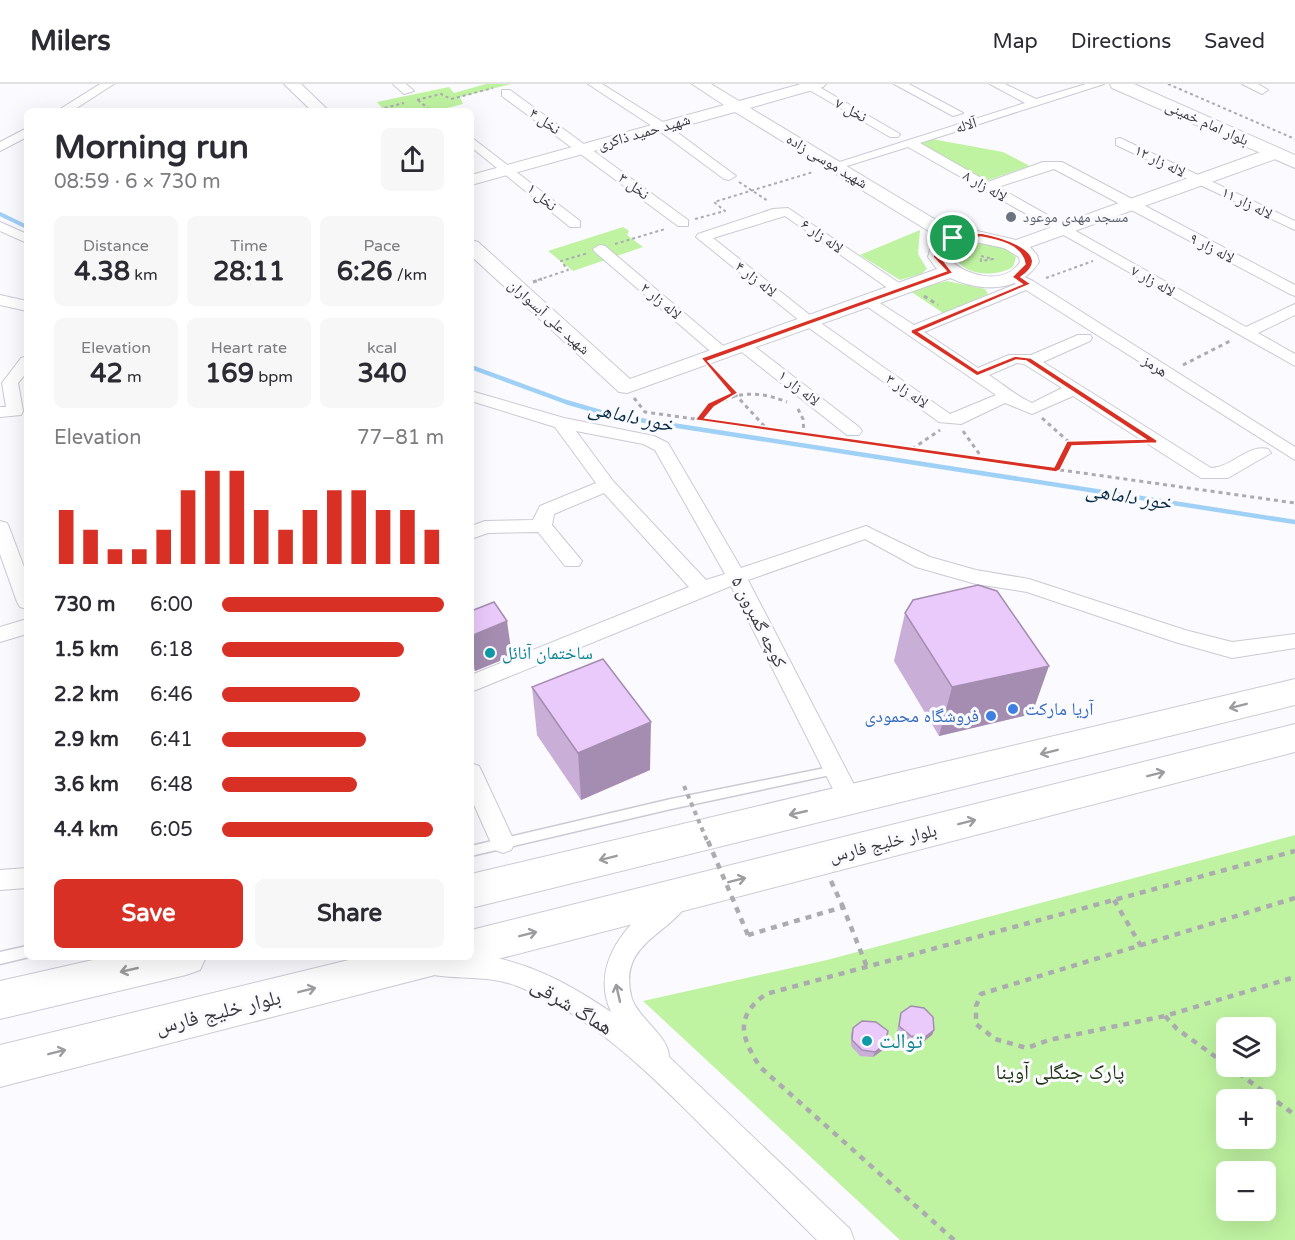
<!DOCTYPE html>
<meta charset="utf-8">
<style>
body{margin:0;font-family:"Varela Round","Noto Naskh Arabic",sans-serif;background:#f7f7f7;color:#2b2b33;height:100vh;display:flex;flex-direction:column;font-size:22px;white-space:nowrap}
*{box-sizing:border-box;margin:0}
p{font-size:20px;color:#7c7c81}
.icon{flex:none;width:33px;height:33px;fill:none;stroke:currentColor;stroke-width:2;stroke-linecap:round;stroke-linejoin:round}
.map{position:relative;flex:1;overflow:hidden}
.drawer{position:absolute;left:24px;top:24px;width:450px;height:852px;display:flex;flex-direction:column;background:#fff;border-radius:9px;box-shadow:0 6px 24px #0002}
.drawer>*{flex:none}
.controls{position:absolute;left:1216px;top:933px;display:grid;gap:12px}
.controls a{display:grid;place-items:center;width:60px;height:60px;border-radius:9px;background:#fff;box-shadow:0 6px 24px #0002;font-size:30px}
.pin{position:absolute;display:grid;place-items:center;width:51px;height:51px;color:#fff;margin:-26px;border:3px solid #fff;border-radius:50%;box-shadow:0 2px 6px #0007}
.round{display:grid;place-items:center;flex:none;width:63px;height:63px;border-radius:9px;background:#f7f7f7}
.overview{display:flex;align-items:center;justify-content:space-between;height:102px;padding:0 30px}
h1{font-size:33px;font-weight:700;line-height:45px}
.stats{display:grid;grid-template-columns:repeat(3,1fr);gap:9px;height:102px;padding:6px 30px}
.stats div{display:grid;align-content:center;border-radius:9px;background:#f7f7f7;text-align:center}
.stats b{font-size:26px;font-weight:700}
.stats small{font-size:16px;font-weight:400}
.stats p{font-size:16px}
.chart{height:168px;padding:12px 30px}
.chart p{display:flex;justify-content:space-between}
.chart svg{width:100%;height:108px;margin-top:6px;stroke:#d93025;stroke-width:6}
.button{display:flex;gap:12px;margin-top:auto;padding:12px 30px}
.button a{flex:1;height:69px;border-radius:9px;background:#d93025;color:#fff;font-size:24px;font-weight:700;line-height:69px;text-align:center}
.button a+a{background:#f7f7f7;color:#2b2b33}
ul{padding:0 30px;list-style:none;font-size:20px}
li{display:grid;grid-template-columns:96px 72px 1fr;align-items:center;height:45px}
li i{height:15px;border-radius:8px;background:#d93025}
header{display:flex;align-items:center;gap:36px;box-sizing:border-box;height:84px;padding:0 30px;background:#fff;border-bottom:2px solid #e1e1e2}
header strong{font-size:28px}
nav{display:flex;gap:33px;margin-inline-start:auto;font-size:21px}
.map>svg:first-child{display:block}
</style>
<header>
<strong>Milers</strong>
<nav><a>Map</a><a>Directions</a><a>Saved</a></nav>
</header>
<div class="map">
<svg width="1295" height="1156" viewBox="0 0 1295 1156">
<rect width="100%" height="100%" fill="#fbfaff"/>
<g fill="#bff3a1" fill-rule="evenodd">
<path d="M 486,0 L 511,0 L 460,13 L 463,20 L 435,27 L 385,27 L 377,18 L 449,3 L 454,9 Z"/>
<path d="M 932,55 L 1003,68 L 1030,82 L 986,97 L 916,59 Z"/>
<path d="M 623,143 L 629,147 L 627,151 L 643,163 L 573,187 L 548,167 Z"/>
<path d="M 920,146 L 918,170 L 927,185 L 921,190 L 900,196 L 860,171 Z"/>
<path d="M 986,159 L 1005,164 L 1016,173 L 1013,183 C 997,193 963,193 955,172 L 960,163 Z"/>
<path d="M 947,197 L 985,205 L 988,210 L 943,229 L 910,207 Z"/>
<path d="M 1295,751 L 1295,1156 L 900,1156 L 643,917 L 827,876 ZM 1227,944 L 1266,944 L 1266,982 L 1227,982 ZM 1227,1016 L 1266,1016 L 1266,1054 L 1227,1054 ZM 1227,1088 L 1266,1088 L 1266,1126 L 1227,1126 Z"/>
</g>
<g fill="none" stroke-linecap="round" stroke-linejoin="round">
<path stroke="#9fd0f6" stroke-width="4" d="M 0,130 L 27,143"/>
<path stroke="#9fd0f6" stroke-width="4.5" d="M 471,283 L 566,318 L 614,332 L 1295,438"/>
<g stroke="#cacad4" stroke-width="3">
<g id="service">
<path d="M 835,682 L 839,683 L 841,686 L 839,689 L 835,690 L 671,725 L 471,772 L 471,762 L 671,715 Z"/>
<path d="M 27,862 L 27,873 L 29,873 L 0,880 L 0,868 Z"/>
</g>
</g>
<g stroke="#cacad4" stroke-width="2">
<g id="minor">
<path d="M 100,0 L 114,0 L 72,27 L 57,27 Z"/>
<path d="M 393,0 L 406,0 L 414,7 L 404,10 Z"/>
<path d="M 588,0 L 602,0 L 666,40 L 736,92 L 729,96 L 724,95 L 658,46 Z"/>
<path d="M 799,0 L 814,0 L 900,50 L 898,53 L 890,53 Z"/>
<path d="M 894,0 L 909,0 L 963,29 L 953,32 Z"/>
<path d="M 990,0 L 1005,0 L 1036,15 L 1086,0 L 1104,0 L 920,59 L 988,98 L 1043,78 L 1062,78 L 1295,201 L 1295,212 L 1290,210 L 1054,85 L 998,103 L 1246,243 L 1295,220 L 1295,231 L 1258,249 L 1295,270 L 1295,282 L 908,63 L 834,86 L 827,82 L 1025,19 Z"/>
<path d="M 1242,0 L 1258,0 L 1268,6 L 1262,10 Z"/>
<path d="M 502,6 L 510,6 L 688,136 L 688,142 L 678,142 L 502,12 Z"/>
<path d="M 27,44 L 27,53 L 0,67 L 0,58 Z"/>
<path d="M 471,53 L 580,137 L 580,143 L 570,143 L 471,63 Z"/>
<path d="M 1120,54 L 1295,137 L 1295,146 L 1116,61 L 1116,55 Z"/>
<path d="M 788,124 L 905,203 L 908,206 L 905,209 L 895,209 L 785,132 L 713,154 L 815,235 L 950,330 L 996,311 L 859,217 L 867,212 L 872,214 L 914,241 L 1016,200 L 1009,193 L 1016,189 L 1033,197 L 1295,363 L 1295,376 L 1026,206 L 924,248 L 978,284 L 1009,271 L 1031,271 L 1078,251 L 1090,251 L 1092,254 L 1090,257 L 1043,278 L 1211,384 C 1231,384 1248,360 1268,365 L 1271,369 L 1228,394 L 1201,394 L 1073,312 L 1032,330 L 1005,319 L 961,340 L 939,338 L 805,241 L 696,153 L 698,150 L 773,125 ZM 1017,279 L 1024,280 L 1062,304 L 1032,319 C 1015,311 1004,301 989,291 Z"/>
<path d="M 0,138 L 27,150 L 27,159 L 0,147 Z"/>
<path d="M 600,161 L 605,162 L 728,266 L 730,269 L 728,272 L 716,272 L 595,168 L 593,165 Z"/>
<path d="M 0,211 L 27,217 L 27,227 L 0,221 Z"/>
<path d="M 744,257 L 750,259 L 859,343 L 862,347 L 859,351 L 847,351 L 738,265 L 736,262 Z"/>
<path d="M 27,272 L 27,288 L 18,299 L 23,327 L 21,331 L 0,333 L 0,323 L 6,323 L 2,299 L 21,274 Z"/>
<path d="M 471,307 L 564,334 L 654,352 L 668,359 L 741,484 L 866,442 L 930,473 L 976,486 L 1029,495 L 1185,546 L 1232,558 L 1295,550 L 1295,564 L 1232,574 L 1175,558 L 1027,508 L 976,500 L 916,483 L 865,455 L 748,496 L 862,716 L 858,723 L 850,725 L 842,723 L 731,502 L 471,608 L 471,591 L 689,503 L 604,409 L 554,430 L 552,441 L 582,477 L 579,482 L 565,482 L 538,448 L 488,449 L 471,455 L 471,442 L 485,437 L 533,436 L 540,422 L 596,399 L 555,343 L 471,317 ZM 576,347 L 643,360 L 655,366 L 725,490 L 706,496 L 613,397 Z"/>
<path d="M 0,437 L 7,439 L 9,443 L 27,491 L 27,525 L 20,523 L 17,518 L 0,470 Z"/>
<path d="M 27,535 L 27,550 L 0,558 L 0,543 Z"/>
<path d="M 471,679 L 479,682 L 482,688 L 515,759 L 511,766 L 503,769 L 495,766 L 491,759 L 471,714 Z"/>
<path d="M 27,784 L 27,804 L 0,806 L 0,786 Z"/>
<path d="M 677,805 L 686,808 L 689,816 C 672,851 616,858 632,915 C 639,935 669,952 669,973 L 850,1145 L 854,1156 L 817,1156 C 783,1122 748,1088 714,1054 C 657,997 594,931 517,902 C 484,889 446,898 414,886 L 410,878 L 412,873 L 471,873 L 471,870 C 524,875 568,899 611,928 C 593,888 616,852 646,826 C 656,818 665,810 677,805 Z"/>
</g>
</g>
<g stroke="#cacad4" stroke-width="2">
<g id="tertiary">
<path d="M 284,0 L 301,0 L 329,27 L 312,27 Z"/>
<path d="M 692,0 L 711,0 L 739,17 L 801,0 L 826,0 L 823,3 L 750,24 L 956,148 L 973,146 L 1016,156 L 1269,65 L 1275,64 L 1283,69 L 1281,73 L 1030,163 L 1037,171 L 1039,178 C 1019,209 981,208 950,194 L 627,309 L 619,308 L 471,172 L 471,156 L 478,158 L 630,295 L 937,185 L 928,173 L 931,163 L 940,154 L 735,28 L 471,101 L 471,91 L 724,21 ZM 966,156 L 1004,164 L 1019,173 L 1020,178 C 1004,203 963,192 946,172 L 949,164 Z"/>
</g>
</g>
<g stroke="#cacad4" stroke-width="2">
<g id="primary">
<path d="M 1110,0 L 1134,0 L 1295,71 L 1295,84 L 1112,4 Z"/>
<path d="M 1295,595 L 1295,621 L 471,824 L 471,790 Z"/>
<path d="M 1295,640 L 1295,668 L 471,882 L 457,877 L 455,873 L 449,886 L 435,891 L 0,1003 L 0,961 L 361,873 L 471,873 L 471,846 Z"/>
<path d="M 106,873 L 206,873 L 200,886 L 186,891 L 0,935 L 0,897 Z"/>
</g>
</g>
<g stroke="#acabb0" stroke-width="2" stroke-dasharray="3 3" stroke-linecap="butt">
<path d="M 1168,0 L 1295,55"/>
<path d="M 417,16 L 441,10 L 451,15 L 493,4"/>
<path d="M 418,16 L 431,27"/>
<path d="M 373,27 L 404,19"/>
<path d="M 739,98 L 768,117"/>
<path d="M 695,135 L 725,127 L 714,118 L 813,88"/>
<path d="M 615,160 L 665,145"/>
<path d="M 981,172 L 993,175 L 981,177 Z"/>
<path d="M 1046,194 L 1093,177"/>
<path d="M 538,196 L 568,186 L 561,177 L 588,169"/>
</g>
<g stroke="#acabb0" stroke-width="3" stroke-dasharray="4 4" stroke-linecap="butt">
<path d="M 533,198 L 542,195"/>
<path d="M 924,212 L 938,221"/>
<path d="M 1183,281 L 1232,256"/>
<path d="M 713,286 L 766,344"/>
<path d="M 634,314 L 645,328 L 837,355"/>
<path d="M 798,325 L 803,335 L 804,350"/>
<path d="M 1042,334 L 1070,359 L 1056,386"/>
<path d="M 699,336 C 723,308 753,304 787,318"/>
<path d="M 963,347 L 983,375"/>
<path d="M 862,358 L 1295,419"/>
<path d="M 1070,359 L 1126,358"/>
<path d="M 912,365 L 940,346"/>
</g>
<g stroke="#acabb0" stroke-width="4.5" stroke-dasharray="6 6" stroke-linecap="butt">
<path d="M 831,797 L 843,823"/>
<path d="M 1295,814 L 981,910 L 976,922 L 976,940 L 995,955 L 1027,964 L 1049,956 L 1165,932 L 1295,893"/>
<path d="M 1114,816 L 1141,862"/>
<path d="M 748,851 L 843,823 L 867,883"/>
<path d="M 1165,932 L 1177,945 L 1227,981"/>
<path d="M 1229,982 L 1295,1031"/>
<path d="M 954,1156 L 760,983 C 741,953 734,933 766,910 L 1295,767"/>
</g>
<use href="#service" fill="#fff" fill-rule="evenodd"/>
<use href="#minor" fill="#fff" fill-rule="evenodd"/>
<use href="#tertiary" fill="#fff" fill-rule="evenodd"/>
<use href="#primary" fill="#fff" fill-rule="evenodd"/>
<path stroke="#acabb0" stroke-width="4" stroke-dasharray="4.5 4.5" stroke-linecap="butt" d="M 684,702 L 708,759"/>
<path stroke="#acabb0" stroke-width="4.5" stroke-dasharray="6 6" stroke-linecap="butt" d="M 708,757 L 748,851"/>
</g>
<g fill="#c9aed8">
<path d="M 471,527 L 512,572 L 475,587 L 471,580 Z"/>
<path d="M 905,529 L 1032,630 L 939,652 L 894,577 Z"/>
<path d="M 532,603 L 650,686 L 581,716 L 537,651 Z"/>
<path d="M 901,929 L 934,946 L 932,951 L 923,958 L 909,957 L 897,947 Z"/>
<path d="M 853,944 L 883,966 L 873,973 L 860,972 L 851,962 L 851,949 Z"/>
</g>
<g fill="#a48db0">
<path d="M 507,537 L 512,572 L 475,587 L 471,558 L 471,552 Z"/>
<path d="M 1049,582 L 1032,630 L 939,652 L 952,603 Z"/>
<path d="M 651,638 L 650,686 L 581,716 L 578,669 Z"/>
<path d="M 934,946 L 932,951 L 923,958 L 925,953 Z"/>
<path d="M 885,960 L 883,966 L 873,973 L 875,968 Z"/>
</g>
<g fill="#eacafb" stroke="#a48db0" stroke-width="1.5">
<path d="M 978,501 L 997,507 L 1049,582 L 952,603 L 905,529 L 913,516 Z"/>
<path d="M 494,518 L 507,537 L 471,552 L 471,527 Z"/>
<path d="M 603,575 L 651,638 L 578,669 L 532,603 Z"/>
<path d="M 911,922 L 924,924 L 933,933 L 934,946 L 925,953 L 911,952 L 899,942 L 901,929 Z"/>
<path d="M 862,937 L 876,938 L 888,947 L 885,960 L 875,968 L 862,966 L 852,956 L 853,944 Z"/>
</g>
<defs><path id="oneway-shaft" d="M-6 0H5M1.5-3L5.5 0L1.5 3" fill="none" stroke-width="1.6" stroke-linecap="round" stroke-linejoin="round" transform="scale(1.5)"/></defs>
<g stroke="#9c9c9e">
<use href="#oneway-shaft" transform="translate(1238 622) rotate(166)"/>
<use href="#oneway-shaft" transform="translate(1049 668) rotate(166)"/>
<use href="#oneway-shaft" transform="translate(1156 690) rotate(-14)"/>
<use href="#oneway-shaft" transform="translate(798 729) rotate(167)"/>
<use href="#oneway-shaft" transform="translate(967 738) rotate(-14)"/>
<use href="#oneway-shaft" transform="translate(608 774) rotate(166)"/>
<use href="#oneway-shaft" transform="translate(737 796) rotate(-14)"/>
<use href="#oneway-shaft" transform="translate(528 850) rotate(-14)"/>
<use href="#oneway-shaft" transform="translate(129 886) rotate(167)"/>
<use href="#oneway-shaft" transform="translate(307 906) rotate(-14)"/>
<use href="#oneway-shaft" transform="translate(618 909) rotate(-103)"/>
<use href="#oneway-shaft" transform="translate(57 968) rotate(-14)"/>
</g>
<path fill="#d93025" stroke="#fff" stroke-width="1.5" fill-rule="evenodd" d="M 981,149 C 1000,152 1057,169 1021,193 L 1031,200 L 919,248 L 978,287 L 1015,272 L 1031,274 L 1157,356 L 1157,359 L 1072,362 L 1060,386 L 1056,388 L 695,336 L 708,319 L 730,309 L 701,274 L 946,187 L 933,173 L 935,164 L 951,152 ZM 981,153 C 998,156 1022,161 1025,180 L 1012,193 L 1022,200 L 911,246 L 911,249 L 977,292 L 1016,276 L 1026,277 L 1145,355 L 1067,357 L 1054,383 L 705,334 L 714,323 L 738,309 L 708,277 L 953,189 L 940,172 L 940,166 L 955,156 Z"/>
<circle fill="#6b7280" stroke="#fbfaff" stroke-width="2" cx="1011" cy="133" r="6"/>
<g fill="#0f9aa8" stroke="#fbfaff" stroke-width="2">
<circle cx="490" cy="569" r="6"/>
<circle cx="867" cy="957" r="6"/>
</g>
<g fill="#3f7fe0" stroke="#fbfaff" stroke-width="2">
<circle cx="1013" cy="625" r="6"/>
<circle cx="991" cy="632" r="6"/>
</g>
<g text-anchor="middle" stroke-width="6" stroke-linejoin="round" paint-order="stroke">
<g font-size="15" fill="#39393d" stroke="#fbfaff">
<text transform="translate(851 26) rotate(29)" y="5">نخل ۷</text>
<text transform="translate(545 37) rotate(35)" y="5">نخل ۴</text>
<text transform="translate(1207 39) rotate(24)" y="5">بلوار امام خمینی</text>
<text transform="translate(966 41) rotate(-17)" y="5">آلاله</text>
<text transform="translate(644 48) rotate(-16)" y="5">شهید حمید ذاکری</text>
<text transform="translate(827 77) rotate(31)" y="5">شهید موسی زاده</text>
<text transform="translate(1160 77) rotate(26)" y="5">لاله زار ۱۲</text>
<text transform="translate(634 102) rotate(37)" y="5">نخل ۳</text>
<text transform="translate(985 102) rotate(30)" y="5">لاله زار ۸</text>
<text transform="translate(542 113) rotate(40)" y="5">نخل ۱</text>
<text transform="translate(1247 119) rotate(26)" y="5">لاله زار ۱۱</text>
<text transform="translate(822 152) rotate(35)" y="5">لاله زار ۶</text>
<text transform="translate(1212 164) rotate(27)" y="5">لاله زار ۹</text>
<text transform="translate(756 195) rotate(38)" y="5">لاله زار ۴</text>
<text transform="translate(1153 197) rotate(29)" y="5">لاله زار ۷</text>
<text transform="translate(661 217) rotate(40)" y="5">لاله زار ۲</text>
<text transform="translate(549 233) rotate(42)" y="5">شهید علی آبسواران</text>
<text transform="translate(1155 282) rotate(33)" y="5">هرمز</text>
<text transform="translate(799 304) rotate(38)" y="5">لاله زار ۱</text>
<text transform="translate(907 307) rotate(35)" y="5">لاله زار ۳</text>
</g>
<g font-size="15" fill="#5b616d" stroke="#fbfaff" text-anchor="start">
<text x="1023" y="138">مسجد مهدی موعود</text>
</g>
<g font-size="18" fill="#39393d" stroke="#fbfaff">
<text transform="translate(759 538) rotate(63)" y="6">کوچه گمبرون ۵</text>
<text transform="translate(883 759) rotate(-14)" y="6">بلوار خلیج فارس</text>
</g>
<g font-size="18" fill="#0d838f" stroke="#fbfaff" text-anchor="start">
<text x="502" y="575">ساختمان آنائل</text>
</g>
<g font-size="18" fill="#366cbe" stroke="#fbfaff" text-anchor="start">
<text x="1025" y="631">آریا مارکت</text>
<text x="979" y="638" text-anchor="end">فروشگاه محمودی</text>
</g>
<g font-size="20" font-style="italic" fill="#082e47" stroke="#fbfaff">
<text transform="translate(631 332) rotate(12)" y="7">خور داماهی</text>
<text transform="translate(1129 412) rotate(9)" y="7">خور داماهی</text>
</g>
<g font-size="21" fill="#39393d" stroke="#fbfaff">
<text transform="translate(572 922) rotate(31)" y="7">هماگ شرقی</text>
<text transform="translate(218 928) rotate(-14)" y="7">بلوار خلیج فارس</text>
</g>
<g font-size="21" fill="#0d838f" stroke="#fbfaff" text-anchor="start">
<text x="879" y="964">توالت</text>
</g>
<g font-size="21" fill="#1e3311" stroke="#fbfaff">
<text x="1060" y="995">پارک جنگلی آوینا</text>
</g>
</g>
</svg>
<div class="controls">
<a><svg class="icon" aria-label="layers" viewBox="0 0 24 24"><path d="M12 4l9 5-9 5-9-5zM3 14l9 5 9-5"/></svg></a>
<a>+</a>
<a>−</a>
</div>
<div class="pin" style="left:953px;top:154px;background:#1e9e55"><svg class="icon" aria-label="arrive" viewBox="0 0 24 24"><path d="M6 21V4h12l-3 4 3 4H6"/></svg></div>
<section class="drawer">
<div class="overview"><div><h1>Morning run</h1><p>08:59 · 6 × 730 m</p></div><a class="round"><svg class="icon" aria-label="share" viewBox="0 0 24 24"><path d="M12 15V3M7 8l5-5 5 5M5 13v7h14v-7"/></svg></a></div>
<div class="stats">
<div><p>Distance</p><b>4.38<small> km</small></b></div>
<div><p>Time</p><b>28:11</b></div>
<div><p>Pace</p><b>6:26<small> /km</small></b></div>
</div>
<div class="stats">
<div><p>Elevation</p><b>42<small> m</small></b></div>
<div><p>Heart rate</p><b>169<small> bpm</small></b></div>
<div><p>kcal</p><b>340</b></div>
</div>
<div class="chart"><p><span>Elevation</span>77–81 m</p>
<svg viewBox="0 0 160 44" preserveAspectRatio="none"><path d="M5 44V22M15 44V30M25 44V38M35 44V38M45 44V30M55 44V14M65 44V6M75 44V6M85 44V22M95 44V30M105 44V22M115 44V14M125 44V14M135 44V22M145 44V22M155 44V30"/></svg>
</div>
<ul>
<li><b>730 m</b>6:00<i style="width:100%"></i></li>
<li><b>1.5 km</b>6:18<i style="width:82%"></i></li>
<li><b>2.2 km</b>6:46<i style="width:62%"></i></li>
<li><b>2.9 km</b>6:41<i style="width:65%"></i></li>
<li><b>3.6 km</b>6:48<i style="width:61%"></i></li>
<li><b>4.4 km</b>6:05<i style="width:95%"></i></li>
</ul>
<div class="button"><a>Save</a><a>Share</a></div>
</section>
</div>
